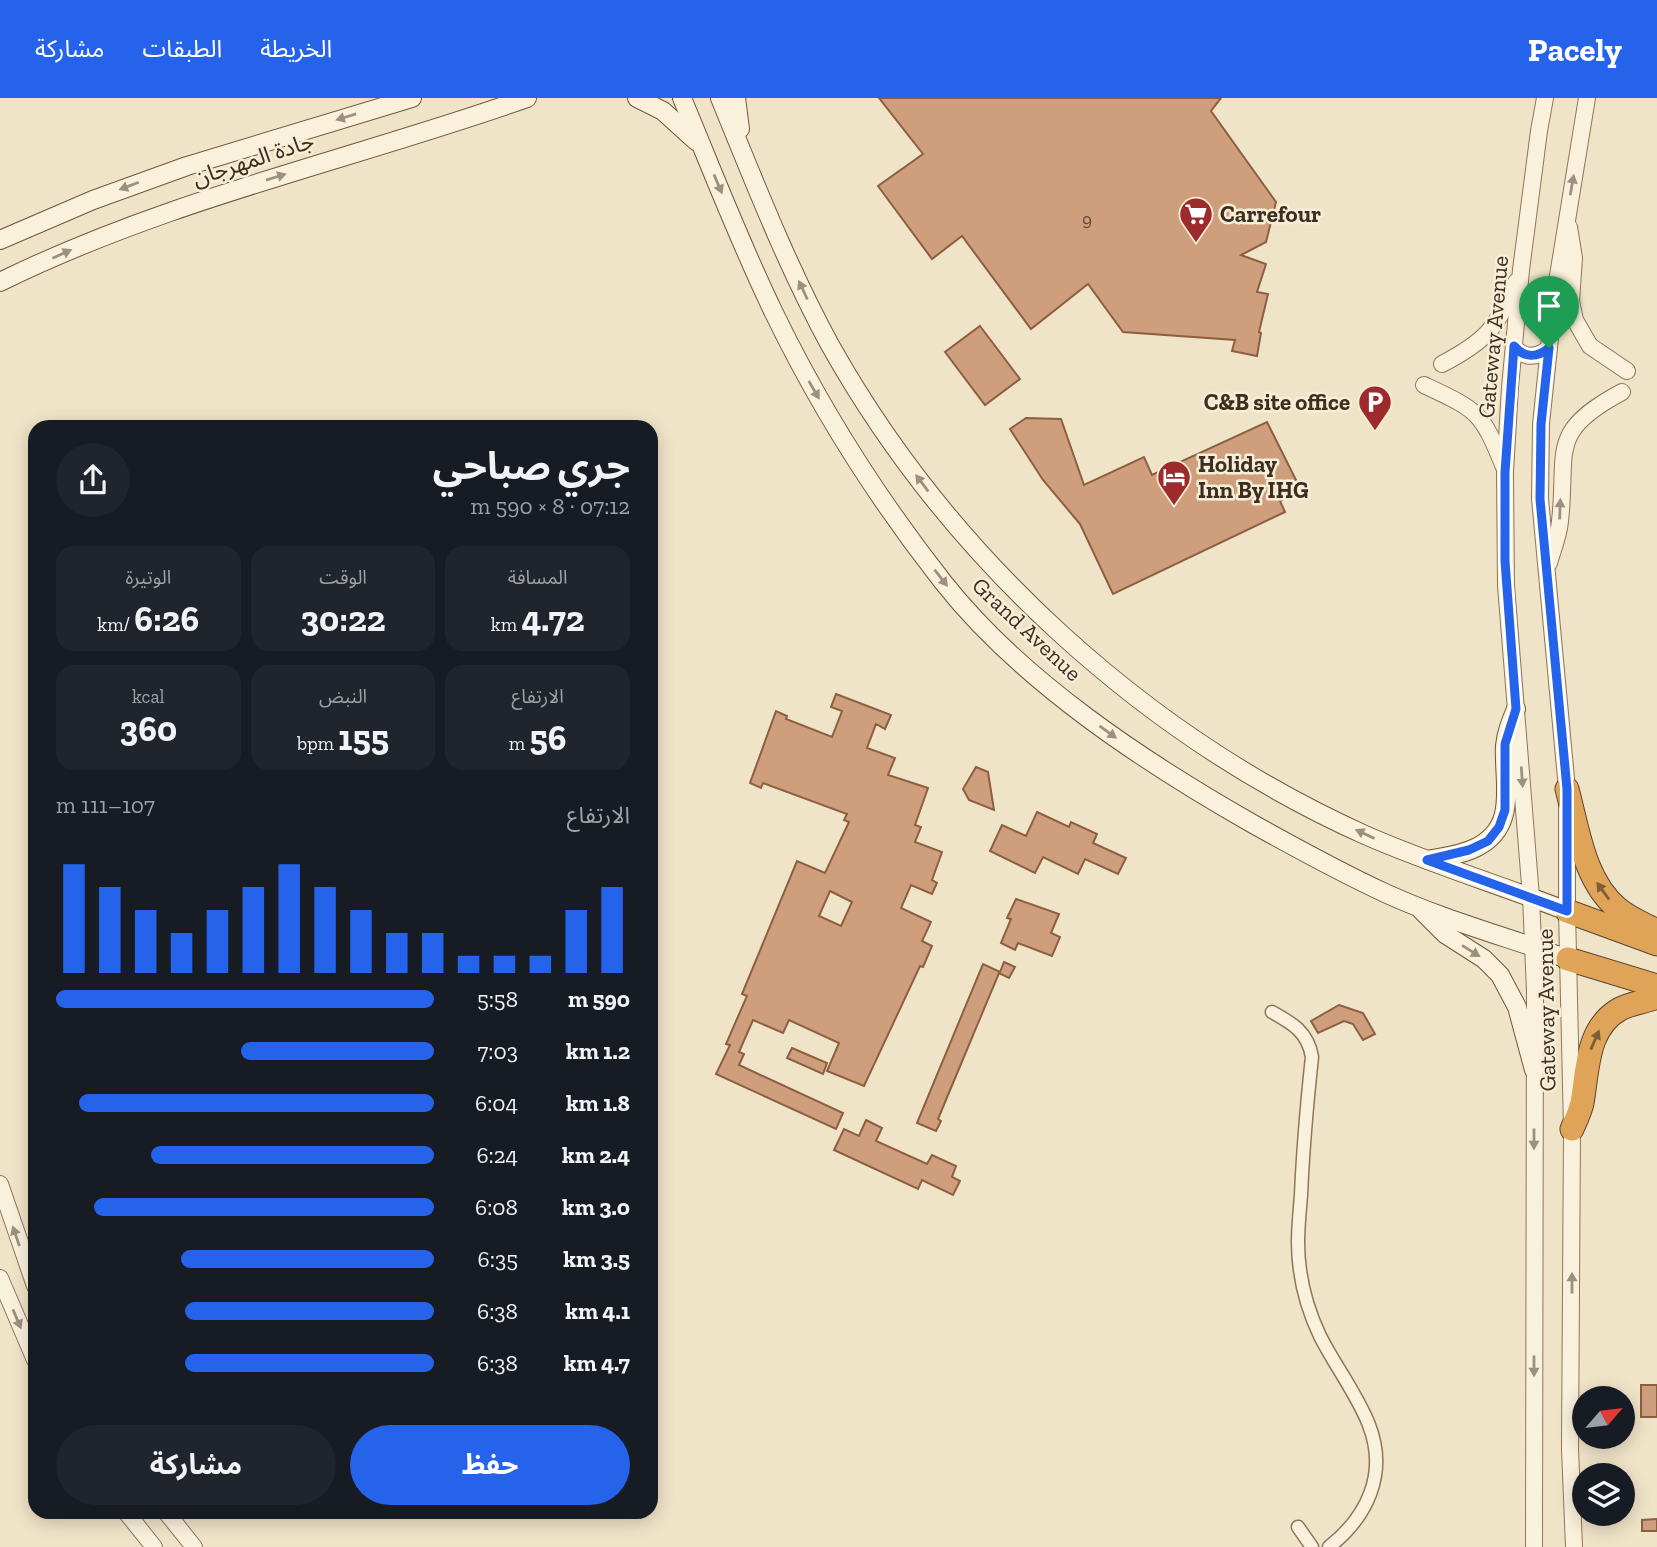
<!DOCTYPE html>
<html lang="ar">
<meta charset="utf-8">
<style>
body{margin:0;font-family:"Zilla Slab","Noto Sans Arabic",serif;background:#20242c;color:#f1f3f6;direction:rtl;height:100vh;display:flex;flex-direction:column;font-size:26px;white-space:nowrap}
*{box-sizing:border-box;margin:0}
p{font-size:23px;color:#9ea1a6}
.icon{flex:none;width:38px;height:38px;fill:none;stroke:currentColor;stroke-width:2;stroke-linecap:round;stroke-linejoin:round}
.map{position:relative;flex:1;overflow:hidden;direction:ltr}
.sheet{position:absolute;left:28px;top:322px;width:630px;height:1099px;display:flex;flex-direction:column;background:#171b24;border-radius:21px;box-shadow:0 4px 18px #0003;direction:rtl}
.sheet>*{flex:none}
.needle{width:46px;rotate:62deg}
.buttons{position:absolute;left:1572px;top:1288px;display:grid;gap:14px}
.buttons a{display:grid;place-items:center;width:63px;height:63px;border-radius:50%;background:#171b24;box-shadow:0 4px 18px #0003;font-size:35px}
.pin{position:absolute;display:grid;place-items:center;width:60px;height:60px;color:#fff;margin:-72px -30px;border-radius:50% 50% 50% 0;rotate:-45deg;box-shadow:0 0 7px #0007}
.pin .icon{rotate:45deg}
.round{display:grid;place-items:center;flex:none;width:74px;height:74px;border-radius:37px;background:#20242c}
.headline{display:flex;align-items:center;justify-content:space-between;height:119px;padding:0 28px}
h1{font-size:38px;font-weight:700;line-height:52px}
.figures{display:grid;grid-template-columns:repeat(3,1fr);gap:10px;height:119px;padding:7px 28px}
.figures div{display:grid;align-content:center;border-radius:18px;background:#20242c;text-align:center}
.figures b{font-size:35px;font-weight:700}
.figures small{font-size:19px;font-weight:400}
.figures p{font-size:19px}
.chart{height:196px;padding:14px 28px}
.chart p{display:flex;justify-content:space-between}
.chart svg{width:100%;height:126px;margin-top:7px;stroke:#2563eb;stroke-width:6}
.button{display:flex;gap:14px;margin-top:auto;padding:14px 28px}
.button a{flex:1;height:80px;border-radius:42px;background:#2563eb;color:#fff;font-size:28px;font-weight:700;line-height:80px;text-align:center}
.button a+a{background:#20242c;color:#f1f3f6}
ul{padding:0 28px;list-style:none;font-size:23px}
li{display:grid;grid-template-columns:112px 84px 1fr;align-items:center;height:52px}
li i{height:18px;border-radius:9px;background:#2563eb}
header{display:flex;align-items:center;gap:42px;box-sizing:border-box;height:98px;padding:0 35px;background:#2563eb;color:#fff}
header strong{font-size:33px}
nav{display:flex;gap:38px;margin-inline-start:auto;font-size:24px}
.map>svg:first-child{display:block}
</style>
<header>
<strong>Pacely</strong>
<nav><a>الخريطة</a><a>الطبقات</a><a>مشاركة</a></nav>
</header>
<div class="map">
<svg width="1657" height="1449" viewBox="0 0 1657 1449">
<rect width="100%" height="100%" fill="#f0e4c8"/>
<g fill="#cf9f7d" stroke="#8d5f41" stroke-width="2" fill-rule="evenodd">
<path d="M 879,0 L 1221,0 L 1211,13 L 1276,104 L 1266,144 L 1241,157 L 1266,166 L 1257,194 L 1268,196 L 1259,234 L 1261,235 L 1257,258 L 1232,253 L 1235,242 L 1123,234 L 1088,186 L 1031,231 L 962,138 L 932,161 L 878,88 L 923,56 Z"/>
<path d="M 980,228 L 1020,281 L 985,307 L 945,254 Z"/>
<path d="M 1026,320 L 1061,321 L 1084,387 L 1144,359 L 1152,377 L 1267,324 L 1301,392 L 1280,403 L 1285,414 L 1113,496 L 1080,426 L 1043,382 L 1010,331 Z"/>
<path d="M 836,596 L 891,617 L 885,631 L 876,626 L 867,650 L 895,660 L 888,677 L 928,690 L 915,727 L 921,729 L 915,744 L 942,754 L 932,782 L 937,785 L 932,796 L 911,787 L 901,810 L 931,824 L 922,843 L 932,848 L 923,869 L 920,868 L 864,988 L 827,973 L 839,945 L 789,922 L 783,935 L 753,922 L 739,954 L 744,956 L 739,967 L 843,1015 L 836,1031 L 716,976 L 730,947 L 726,946 L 747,898 L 742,896 L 797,763 L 825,775 L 849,724 L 844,722 L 847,716 L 763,685 L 761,690 L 750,685 L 776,613 L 787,618 L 786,621 L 832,639 L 842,613 L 831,609 ZM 830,793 L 852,804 L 841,828 L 819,818 Z"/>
<path d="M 976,669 L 988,674 L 994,712 L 969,702 L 963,691 Z"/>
<path d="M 1037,714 L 1069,729 L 1071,724 L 1097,736 L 1093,745 L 1126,760 L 1118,776 L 1085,761 L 1078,776 L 1043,759 L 1035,775 L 990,753 L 1002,727 L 1026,738 Z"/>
<path d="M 1016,801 L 1059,816 L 1051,835 L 1060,839 L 1052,858 L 1018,845 L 1015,852 L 1001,845 L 1011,821 L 1007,820 Z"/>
<path d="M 1004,864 L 1015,869 L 1009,880 L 999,875 L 938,1021 L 941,1023 L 936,1033 L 917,1025 L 983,866 L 1000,874 Z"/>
<path d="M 1339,907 L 1363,915 L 1375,936 L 1363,942 L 1353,926 L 1344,923 L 1318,935 L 1311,923 Z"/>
<path d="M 792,950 L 827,965 L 823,976 L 787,960 Z"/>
<path d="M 866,1022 L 882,1030 L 876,1043 L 927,1066 L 932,1057 L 956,1068 L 952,1079 L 960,1083 L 953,1097 L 922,1082 L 918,1091 L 834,1052 L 844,1031 L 859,1038 Z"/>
<rect x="1641" y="1287" width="16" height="32"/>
<path d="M 1657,1421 L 1657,1433 L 1642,1433 L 1642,1422 Z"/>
</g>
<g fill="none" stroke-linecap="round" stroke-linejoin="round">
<g stroke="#8d765c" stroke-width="15">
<g id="minor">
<path d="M 1272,914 C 1292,925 1308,934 1312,959 C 1307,1005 1303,1051 1301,1097 C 1299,1122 1296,1147 1300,1172 C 1303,1195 1310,1217 1320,1238 C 1335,1268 1357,1296 1369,1327 C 1388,1376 1367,1419 1329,1449"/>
<path d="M 1298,1429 L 1312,1449"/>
</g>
</g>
<g stroke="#8d765c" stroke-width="18">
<g id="tertiary">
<path d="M 1569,129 L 1574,160 L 1571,203 L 1575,222 L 1590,248 L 1627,273"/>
<path d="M 1514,249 C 1524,261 1538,260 1549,250"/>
<path d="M 1442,266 C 1488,242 1496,230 1516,184"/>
<path d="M 1424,287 C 1479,313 1481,313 1504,369"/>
<path d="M 1549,465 C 1553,451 1559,437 1560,423 C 1568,352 1547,334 1622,294"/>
<path d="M 0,1086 L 35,1188"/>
<path d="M 0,1180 L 35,1262"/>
<path d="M 126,1414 L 154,1449"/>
<path d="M 166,1414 L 194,1449"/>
<path d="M 1534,1449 L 1535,893 L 1531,799 L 1506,488 L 1505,374 L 1510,289 L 1521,172 L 1539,33 L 1545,0"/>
<path d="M 1574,1449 L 1570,1351 L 1572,1031 L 1567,813 L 1567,691 L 1540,401 L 1541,326 L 1554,202 L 1587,0"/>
</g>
</g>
<g stroke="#6f573f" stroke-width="20">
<g id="secondary">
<path d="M 637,0 L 663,13 L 696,43"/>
<path d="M 682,0 C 712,72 740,145 774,215 C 820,310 877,400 943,484 C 1021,583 1144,664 1253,726 C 1296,750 1340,774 1385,795 C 1444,822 1507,839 1568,861"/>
<path d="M 720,0 C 754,83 787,168 830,247 C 949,459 1143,637 1365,737 C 1431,766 1500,787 1567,813"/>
<path d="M 736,0 L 740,31"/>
<path d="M 0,142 L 93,102 L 187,68 L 412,0"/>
<path d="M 0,184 C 168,101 351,62 527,0"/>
<path d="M 1428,762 C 1443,759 1461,757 1475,750 C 1519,729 1503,686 1505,648 C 1506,635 1511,623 1516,611"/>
<path d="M 1421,812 L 1445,836 L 1484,861 L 1500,877 L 1517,909 L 1534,972"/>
</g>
</g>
<g stroke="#5b4430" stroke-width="25">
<g id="motorway">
<path d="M 1567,691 C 1578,732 1584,783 1618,811 C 1630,821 1644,826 1657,833"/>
<path d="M 1567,813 L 1657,846"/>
<path d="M 1568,861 L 1657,888"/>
<path d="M 1572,1031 C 1576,1022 1580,1014 1582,1005 C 1588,972 1586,930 1620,911 C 1631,905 1645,904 1657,899"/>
</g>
</g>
<use href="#minor" stroke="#faf1dc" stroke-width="12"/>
<use href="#tertiary" stroke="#faf1dc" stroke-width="16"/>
<use href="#secondary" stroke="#faf1dc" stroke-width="18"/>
<use href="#motorway" stroke="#e0a458" stroke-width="23"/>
</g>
<defs><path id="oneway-solid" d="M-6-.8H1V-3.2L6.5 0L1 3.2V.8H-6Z" transform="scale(1.75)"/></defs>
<g fill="#9c907e">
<use href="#oneway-solid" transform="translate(346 19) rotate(163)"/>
<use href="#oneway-solid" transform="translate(276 79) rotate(-17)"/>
<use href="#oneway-solid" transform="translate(718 86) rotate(67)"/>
<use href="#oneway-solid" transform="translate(1572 87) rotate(-80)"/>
<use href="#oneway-solid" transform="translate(129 88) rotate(159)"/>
<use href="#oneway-solid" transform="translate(62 156) rotate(-24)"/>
<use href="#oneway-solid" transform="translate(803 192) rotate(-115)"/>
<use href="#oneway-solid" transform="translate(814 292) rotate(60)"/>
<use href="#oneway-solid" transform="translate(922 385) rotate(-127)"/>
<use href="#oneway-solid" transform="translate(1560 411) rotate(-88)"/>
<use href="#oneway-solid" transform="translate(941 480) rotate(52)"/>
<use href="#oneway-solid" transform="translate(1108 634) rotate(36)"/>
<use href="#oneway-solid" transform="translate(1522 679) rotate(86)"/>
<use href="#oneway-solid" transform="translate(1365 736) rotate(-155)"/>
<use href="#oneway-solid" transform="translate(1471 853) rotate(32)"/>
<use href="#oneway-solid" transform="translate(1534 1041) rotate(90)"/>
<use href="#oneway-solid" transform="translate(16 1138) rotate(-109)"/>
<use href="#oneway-solid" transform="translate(1572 1185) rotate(-90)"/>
<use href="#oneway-solid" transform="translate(17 1221) rotate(67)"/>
<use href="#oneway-solid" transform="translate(1534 1268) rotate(90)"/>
</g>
<g fill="#7e5d36">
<use href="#oneway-solid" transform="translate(1603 793) rotate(-126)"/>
<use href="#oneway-solid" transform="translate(1595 942) rotate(-66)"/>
</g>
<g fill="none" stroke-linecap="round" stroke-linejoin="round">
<g stroke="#fff" stroke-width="14">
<path id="route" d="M 1514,248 C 1524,260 1537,260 1549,250 L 1541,326 L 1540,401 L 1567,691 L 1567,813 L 1427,762 L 1469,752 L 1488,743 L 1499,729 L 1505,712 L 1505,646 L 1516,611 L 1505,463 L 1505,374 Z"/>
</g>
<use href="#route" stroke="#2563eb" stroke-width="9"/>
</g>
<defs>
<g id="supermarket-pin" transform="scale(1.75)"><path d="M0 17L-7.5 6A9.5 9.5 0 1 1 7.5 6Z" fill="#9e2a2b" stroke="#f7eed8"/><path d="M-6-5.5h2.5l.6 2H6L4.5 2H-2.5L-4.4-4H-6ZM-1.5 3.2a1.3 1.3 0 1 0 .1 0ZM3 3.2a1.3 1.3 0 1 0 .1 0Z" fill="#fff"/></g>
<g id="parking-pin" transform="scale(1.75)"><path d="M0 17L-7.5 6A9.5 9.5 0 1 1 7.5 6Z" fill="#9e2a2b" stroke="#f7eed8"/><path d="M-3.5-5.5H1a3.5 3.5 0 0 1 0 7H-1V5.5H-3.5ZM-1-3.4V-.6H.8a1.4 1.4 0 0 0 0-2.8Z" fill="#fff"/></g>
<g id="hotel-pin" transform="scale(1.75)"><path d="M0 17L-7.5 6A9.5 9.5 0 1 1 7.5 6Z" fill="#9e2a2b" stroke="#f7eed8"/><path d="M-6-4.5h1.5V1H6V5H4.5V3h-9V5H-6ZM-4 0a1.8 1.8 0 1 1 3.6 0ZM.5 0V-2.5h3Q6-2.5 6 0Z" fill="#fff"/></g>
</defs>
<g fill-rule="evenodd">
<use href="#supermarket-pin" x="1196" y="116"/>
<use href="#parking-pin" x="1375" y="304"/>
<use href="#hotel-pin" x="1174" y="379"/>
</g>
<g text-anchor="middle" stroke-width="5" stroke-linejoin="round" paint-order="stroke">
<g font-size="19" fill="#624a37">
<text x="1087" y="128">9</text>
</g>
<g font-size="23" fill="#3d2e20" stroke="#f7eed8">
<text transform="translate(253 61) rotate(-18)" y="8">جادة المهرجان</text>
<text transform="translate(1493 239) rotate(-85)" y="8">Gateway Avenue</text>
<text transform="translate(1027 531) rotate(43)" y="8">Grand Avenue</text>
<text transform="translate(1546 912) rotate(-91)" y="8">Gateway Avenue</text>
</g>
<g font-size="23" font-weight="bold" fill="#3d2e20" stroke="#f7eed8" text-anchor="start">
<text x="1220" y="124">Carrefour</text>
<text x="1350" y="312" text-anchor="end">C&amp;B site office</text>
<text x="1198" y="374">Holiday<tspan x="1198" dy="26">Inn By IHG</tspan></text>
</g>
</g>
</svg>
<div class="buttons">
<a><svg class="needle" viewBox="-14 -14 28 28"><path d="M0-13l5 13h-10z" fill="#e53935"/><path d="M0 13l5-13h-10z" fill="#9ea1a6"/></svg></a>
<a><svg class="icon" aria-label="layers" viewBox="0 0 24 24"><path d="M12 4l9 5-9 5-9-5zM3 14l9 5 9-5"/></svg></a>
</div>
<div class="pin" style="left:1549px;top:250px;background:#1e9e55"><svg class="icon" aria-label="arrive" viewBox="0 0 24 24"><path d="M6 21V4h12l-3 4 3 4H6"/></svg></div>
<section class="sheet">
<div class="headline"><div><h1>جري صباحي</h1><p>07:12 · 8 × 590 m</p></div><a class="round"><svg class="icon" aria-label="share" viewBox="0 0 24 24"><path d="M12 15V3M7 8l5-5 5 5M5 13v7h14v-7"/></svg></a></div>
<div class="figures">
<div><p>المسافة</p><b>4.72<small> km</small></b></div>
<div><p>الوقت</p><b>30:22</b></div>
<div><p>الوتيرة</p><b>6:26<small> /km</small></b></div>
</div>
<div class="figures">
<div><p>الارتفاع</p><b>56<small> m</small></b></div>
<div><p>النبض</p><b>155<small> bpm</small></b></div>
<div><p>kcal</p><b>360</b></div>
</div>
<div class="chart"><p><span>الارتفاع</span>107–111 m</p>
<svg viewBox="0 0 160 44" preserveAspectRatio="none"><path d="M5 44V6M15 44V14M25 44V22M35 44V30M45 44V22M55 44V14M65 44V6M75 44V14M85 44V22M95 44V30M105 44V30M115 44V38M125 44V38M135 44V38M145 44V22M155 44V14"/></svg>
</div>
<ul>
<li><b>590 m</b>5:58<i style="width:100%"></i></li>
<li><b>1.2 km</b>7:03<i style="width:51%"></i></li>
<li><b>1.8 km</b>6:04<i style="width:94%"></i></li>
<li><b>2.4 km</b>6:24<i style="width:75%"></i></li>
<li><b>3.0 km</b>6:08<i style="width:90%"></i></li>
<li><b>3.5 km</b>6:35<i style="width:67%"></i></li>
<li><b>4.1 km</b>6:38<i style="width:66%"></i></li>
<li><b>4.7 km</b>6:38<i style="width:66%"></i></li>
</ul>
<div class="button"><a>حفظ</a><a>مشاركة</a></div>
</section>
</div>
